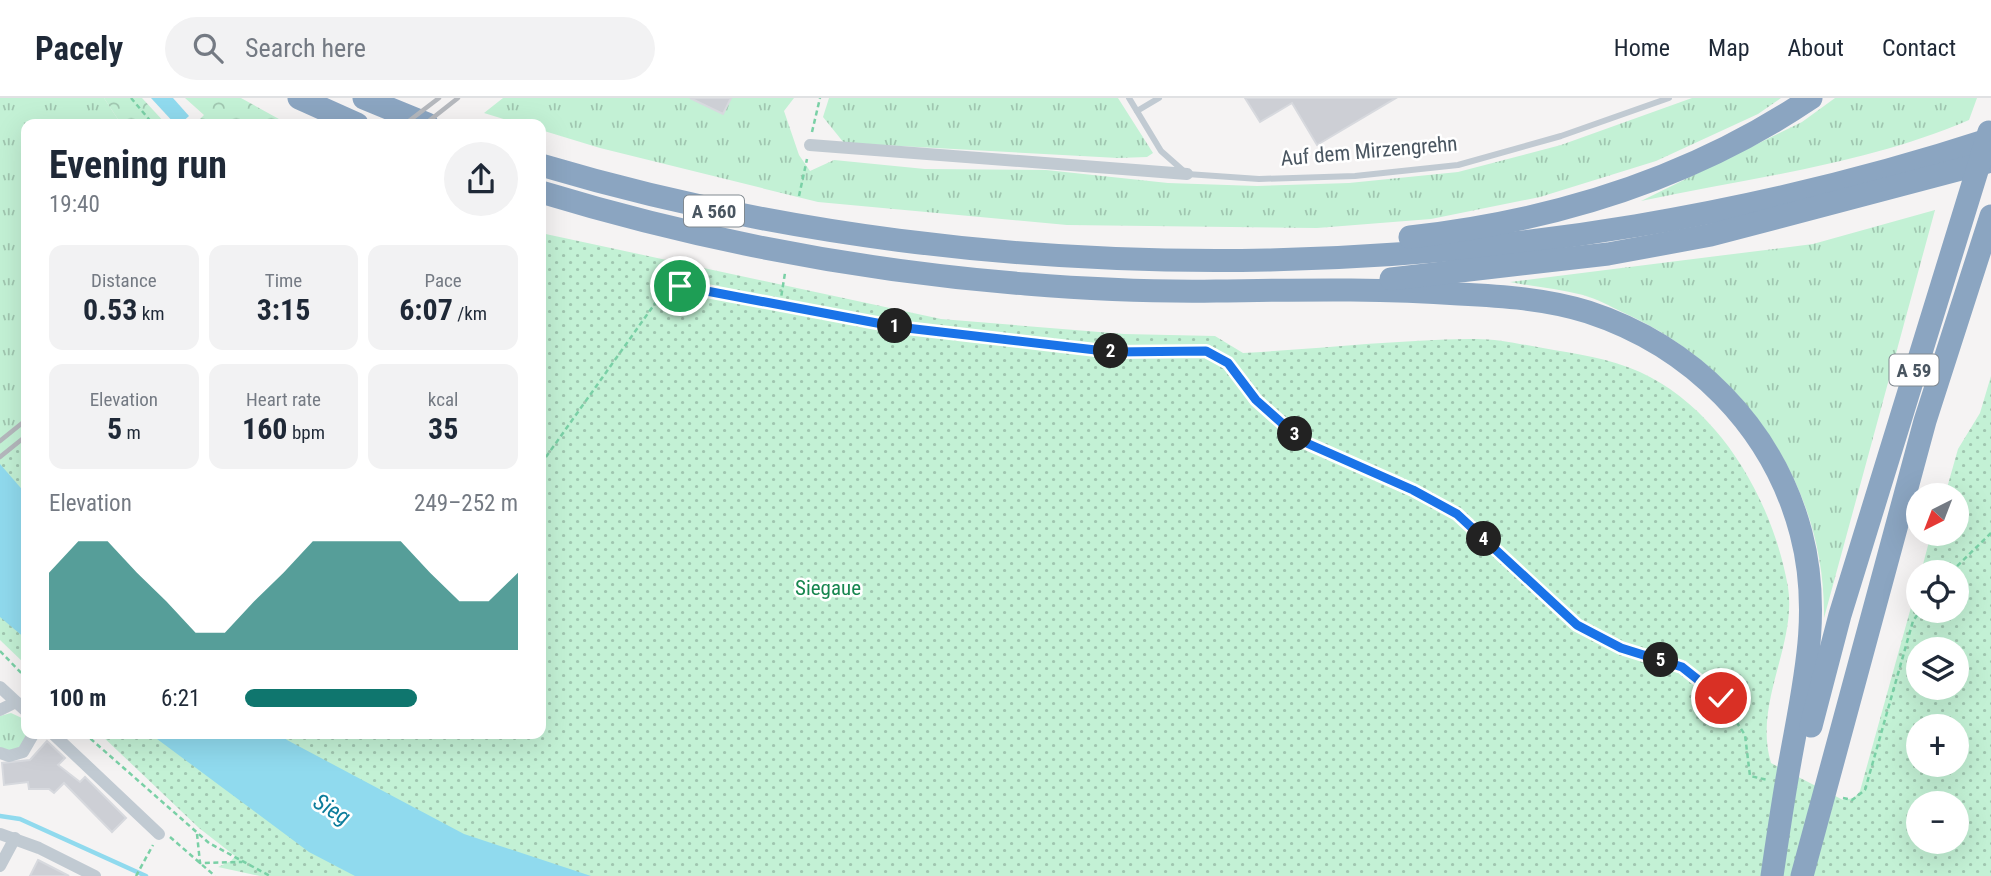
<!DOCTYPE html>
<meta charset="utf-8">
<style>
body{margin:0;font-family:"Roboto Condensed",sans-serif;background:#f2f2f3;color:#1f2937;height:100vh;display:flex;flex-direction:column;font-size:26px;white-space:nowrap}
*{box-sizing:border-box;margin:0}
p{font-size:23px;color:#747a83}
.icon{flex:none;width:38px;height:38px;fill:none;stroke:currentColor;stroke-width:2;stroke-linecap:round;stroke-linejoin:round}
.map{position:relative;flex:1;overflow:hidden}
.details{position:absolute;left:21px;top:21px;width:525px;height:620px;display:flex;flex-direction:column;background:#fff;border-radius:14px;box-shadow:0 7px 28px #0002}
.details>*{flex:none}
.needle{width:46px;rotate:222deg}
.controls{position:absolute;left:1906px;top:385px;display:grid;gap:14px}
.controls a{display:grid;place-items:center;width:63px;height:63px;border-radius:50%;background:#fff;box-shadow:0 7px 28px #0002;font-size:35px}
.pin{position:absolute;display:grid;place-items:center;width:60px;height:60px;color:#fff;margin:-30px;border:4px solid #fff;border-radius:50%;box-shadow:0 2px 7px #0007}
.km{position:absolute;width:35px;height:35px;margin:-18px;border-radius:50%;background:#222;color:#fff;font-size:19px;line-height:35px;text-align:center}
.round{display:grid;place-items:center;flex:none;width:74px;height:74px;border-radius:37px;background:#f2f2f3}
.overview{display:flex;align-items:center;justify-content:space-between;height:119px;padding:0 28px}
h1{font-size:38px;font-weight:700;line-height:52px}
.metrics{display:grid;grid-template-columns:repeat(3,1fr);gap:10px;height:119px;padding:7px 28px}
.metrics div{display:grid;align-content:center;border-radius:14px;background:#f2f2f3;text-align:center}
.metrics b{font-size:30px;font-weight:700}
.metrics small{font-size:19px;font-weight:400}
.metrics p{font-size:19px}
.chart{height:196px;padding:14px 28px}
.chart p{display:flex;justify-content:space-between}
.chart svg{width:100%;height:126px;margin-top:7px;fill:#0f766e;opacity:.7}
ul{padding:0 28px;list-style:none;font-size:23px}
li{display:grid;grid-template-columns:112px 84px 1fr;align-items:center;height:52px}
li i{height:18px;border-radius:9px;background:#0f766e}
header{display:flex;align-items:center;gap:42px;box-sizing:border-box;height:98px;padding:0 35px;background:#fff;border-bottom:2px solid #e0e1e3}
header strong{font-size:33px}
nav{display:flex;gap:38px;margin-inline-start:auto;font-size:24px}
.search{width:490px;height:63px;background:#f2f2f3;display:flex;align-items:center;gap:18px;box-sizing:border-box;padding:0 24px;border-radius:38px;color:#747a83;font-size:26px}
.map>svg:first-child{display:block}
</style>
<header>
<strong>Pacely</strong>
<div class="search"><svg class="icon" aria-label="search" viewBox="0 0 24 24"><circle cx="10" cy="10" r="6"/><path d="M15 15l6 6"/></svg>Search here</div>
<nav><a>Home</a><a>Map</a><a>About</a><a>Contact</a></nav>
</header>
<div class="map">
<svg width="1991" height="778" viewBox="0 0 1991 778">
<defs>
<pattern id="grass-tufts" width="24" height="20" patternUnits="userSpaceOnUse" patternTransform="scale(1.75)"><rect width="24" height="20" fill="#c3f1d5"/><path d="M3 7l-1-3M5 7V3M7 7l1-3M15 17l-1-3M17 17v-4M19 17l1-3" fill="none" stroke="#a0c6b0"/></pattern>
<pattern id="forest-crowns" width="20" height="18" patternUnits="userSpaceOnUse" patternTransform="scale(1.75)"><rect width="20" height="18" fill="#c3f1d5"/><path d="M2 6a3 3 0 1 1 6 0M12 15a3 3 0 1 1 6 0" fill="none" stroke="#a0c6b0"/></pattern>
<pattern id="park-dots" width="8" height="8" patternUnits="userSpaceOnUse" patternTransform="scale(1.75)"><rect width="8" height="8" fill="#c3f1d5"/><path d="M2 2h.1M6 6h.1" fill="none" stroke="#a0c6b0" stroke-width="1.8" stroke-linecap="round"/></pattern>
</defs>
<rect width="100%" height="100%" fill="#f5f3f3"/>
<g fill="url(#grass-tufts)">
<path d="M 0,0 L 104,0 L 121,26 L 26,26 L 26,391 L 0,358 Z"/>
<path d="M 503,0 L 794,0 L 784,13 L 799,57 L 810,73 L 834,62 L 925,71 L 1046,72 L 1168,85 L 1257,88 L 1349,85 L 1458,74 L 1561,47 L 1692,0 L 1781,0 L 1758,16 L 1656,63 L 1540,99 L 1431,121 L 1317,130 L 1067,127 L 818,104 L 600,50 L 541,32 L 541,26 L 520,26 L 484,15 Z"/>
<path d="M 829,0 L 1118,0 L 1153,55 L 1147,59 L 1118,60 L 844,45 L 823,19 Z"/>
<path d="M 1835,0 L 1977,0 L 1969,22 C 1867,66 1750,80 1641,103 L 1802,24 Z"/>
<path d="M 1935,112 L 1824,520 C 1826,387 1743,267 1622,214 C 1610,208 1597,201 1583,197 C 1559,191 1534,189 1510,184 L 1813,146 Z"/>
<path d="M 11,615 L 24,621 L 29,635 L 21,649 L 10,653 L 0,650 L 0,618 Z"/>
</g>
<g fill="url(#forest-crowns)">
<path d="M 104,0 L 142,0 L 166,26 L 121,26 Z"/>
<path d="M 185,0 L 241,0 L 288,26 L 195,26 L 204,17 Z"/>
</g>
<g fill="url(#park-dots)" fill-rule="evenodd">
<path d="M 541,135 L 941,221 L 1124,236 L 1215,238 L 1243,255 C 1318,251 1394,242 1470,241 C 1494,240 1520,246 1543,250 C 1576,256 1609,260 1640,274 C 1721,311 1773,404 1788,489 C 1797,547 1753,605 1771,665 L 1843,702 L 1854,700 L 1860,693 L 1918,484 L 1918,513 L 1956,513 L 1956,474 L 1921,474 L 1931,436 L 1956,436 L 1956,397 L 1945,397 L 1958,351 L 1980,315 L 1991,278 L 1991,778 L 260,778 L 218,769 L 231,763 L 235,758 L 199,730 L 99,635 L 541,635 ZM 1918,551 L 1956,551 L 1956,590 L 1918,590 ZM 1918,628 L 1956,628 L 1956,667 L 1918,667 ZM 1918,705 L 1956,705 L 1956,744 L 1918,744 Z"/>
<path d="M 26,338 L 26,567 L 0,542 L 0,359 Z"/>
</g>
<g fill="#90daee">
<path d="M 151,0 L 173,0 L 189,18 L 180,26 L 175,26 Z"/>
<path d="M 0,366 L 26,396 L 26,541 L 0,519 Z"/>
<path d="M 149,635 L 279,635 L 287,642 L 464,736 L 591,778 L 355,778 L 309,754 Z"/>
</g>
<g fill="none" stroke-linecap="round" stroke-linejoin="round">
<path stroke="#90daee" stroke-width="4.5" d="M 0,718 L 20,721 L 146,778"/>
</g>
<g fill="#cdcfd5" stroke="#d7d9de" stroke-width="2">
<path d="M 690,0 L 731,0 L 723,16 Z"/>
<path d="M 1245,0 L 1396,0 L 1317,47 L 1292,5 L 1260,24 Z"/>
<path d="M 47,643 L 65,660 L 58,667 L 80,684 L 85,679 L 126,720 L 112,734 L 64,685 L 54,695 L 49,691 L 29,691 L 28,684 L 4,687 L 2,665 L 30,662 Z"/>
<path d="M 38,762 L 69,778 L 30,778 Z"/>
</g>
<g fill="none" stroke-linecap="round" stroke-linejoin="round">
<g stroke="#7ad0a6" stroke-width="2.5" stroke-dasharray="5 3.5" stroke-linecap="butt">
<path d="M 131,0 L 153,26"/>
<path d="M 812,34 L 820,0"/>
<path d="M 799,98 L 807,61"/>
<path d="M 780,206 L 785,175"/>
<path d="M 541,366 L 661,197 L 680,188 L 898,228 L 1113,254 L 1206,253 L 1229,265 L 1256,302 L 1302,343 L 1413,392 L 1457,416 L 1577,527 L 1621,550 L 1682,569 L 1721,600 L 1745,637 L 1750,678 L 1768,682"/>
<path d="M 1951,474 L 1991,435"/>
<path d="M 0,553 L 26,580"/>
<path d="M 84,635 L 209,745 L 270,778"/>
<path d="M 1843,700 L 1852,702 L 1865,692 L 1913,523 L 1920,513"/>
<path d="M 197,736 L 200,765 L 242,764"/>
<path d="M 170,739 L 215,778"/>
<path d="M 136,778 L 153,747"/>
</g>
<g stroke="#c1cad2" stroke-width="6">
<path d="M 1129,0 L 1161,53 L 1187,76 L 1259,81 L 1355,78 L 1458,67 L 1561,38 L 1669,0"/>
<path d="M 1137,13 L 1159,0"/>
</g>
<g stroke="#c1cad2" stroke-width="12">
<path d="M 810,47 L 1187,76"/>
<path d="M 0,589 L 26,613"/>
<path d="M 0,612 L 16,604"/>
<path d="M 52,635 L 159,736"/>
<path d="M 0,655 L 9,658 L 23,654 L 34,635"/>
<path d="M 0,736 L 39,750 L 95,778"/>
<path d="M 0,768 L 15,740"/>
</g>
<g stroke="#8ba5c1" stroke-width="23">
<path d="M 299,0 L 357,26"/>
<path d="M 364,0 L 427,26"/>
<path d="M 541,67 C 1004,205 1532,191 1991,41"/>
<path d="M 541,94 C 699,142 861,173 1026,186 C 1089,191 1153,194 1216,193 C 1297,192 1378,190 1459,196 C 1502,198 1547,201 1588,214 C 1692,248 1773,329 1801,435 C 1823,518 1802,593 1788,675 C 1782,709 1777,744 1772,778"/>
<path d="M 1410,139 C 1553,123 1691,81 1811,0"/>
<path d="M 1391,181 L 1608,156 L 1711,137 L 1988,64"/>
<path d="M 1811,628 L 1840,517 L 1989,34"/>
<path d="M 1802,778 L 1925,323 L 1991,118"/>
</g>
<g stroke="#b5b8bd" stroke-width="4.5">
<path d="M 405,26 L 439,0"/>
<path d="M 425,26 L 458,0"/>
<path d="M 0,343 L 26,322"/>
<path d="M 0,359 L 26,338"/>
</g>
</g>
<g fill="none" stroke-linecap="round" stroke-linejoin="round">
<g stroke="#fff" stroke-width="14">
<path id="route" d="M 680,188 L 898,229 L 1113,254 L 1206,253 L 1228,265 L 1256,302 L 1302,343 L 1413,392 L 1457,416 L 1577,527 L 1621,550 L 1682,569 L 1721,600"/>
</g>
<use href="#route" stroke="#1a73e8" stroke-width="9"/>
</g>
<g text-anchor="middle" stroke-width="5" stroke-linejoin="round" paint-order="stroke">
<g fill="#fff" stroke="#808990" stroke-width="2">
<rect x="684" y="97.5" width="60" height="31" rx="5"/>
<rect x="1889.5" y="256.5" width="49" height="31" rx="5"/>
</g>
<g font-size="19" font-weight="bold" fill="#4a5661">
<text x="714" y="120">A 560</text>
<text x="1914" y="279">A 59</text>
</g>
<g font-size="21" fill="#4a5661" stroke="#fff">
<text transform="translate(1369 53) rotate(-5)" y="7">Auf dem Mirzengrehn</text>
</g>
<g font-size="21" fill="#17864f" stroke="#fff">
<text x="828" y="497">Siegaue</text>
</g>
<g font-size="23" font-style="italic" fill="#0c7c9b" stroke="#fff">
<text transform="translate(332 711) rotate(31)" y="8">Sieg</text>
</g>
</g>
</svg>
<div class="controls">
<a><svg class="needle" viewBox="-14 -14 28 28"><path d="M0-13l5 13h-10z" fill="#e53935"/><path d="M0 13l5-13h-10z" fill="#747a83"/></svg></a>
<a><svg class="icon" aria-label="locate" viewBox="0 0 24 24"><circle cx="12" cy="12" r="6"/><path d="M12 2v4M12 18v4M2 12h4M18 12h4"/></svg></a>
<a><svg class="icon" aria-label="layers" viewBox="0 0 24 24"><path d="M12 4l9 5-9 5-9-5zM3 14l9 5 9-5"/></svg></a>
<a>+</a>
<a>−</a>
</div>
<div class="pin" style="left:680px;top:188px;background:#1e9e55"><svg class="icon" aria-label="arrive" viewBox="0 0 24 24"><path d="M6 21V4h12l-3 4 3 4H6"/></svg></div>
<div class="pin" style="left:1721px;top:600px;background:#d93025"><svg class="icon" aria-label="check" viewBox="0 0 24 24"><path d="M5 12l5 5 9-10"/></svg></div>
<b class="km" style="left:895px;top:228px">1</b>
<b class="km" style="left:1111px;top:253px">2</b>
<b class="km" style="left:1295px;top:336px">3</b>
<b class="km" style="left:1484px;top:441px">4</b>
<b class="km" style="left:1661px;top:562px">5</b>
<section class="details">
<div class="overview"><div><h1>Evening run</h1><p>19:40</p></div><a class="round"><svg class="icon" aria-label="share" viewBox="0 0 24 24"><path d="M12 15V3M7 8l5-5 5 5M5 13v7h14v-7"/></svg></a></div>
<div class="metrics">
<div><p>Distance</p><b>0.53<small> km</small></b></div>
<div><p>Time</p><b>3:15</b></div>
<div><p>Pace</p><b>6:07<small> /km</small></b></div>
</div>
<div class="metrics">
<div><p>Elevation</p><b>5<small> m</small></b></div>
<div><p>Heart rate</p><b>160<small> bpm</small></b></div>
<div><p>kcal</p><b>35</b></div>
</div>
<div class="chart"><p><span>Elevation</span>249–252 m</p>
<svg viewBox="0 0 160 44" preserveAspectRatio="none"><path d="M0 44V17L10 6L20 6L30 17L40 27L50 38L60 38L70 27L80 17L90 6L100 6L110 6L120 6L130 17L140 27L150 27L160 17V44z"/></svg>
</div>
<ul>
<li><b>100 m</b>6:21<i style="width:63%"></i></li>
</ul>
</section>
</div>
